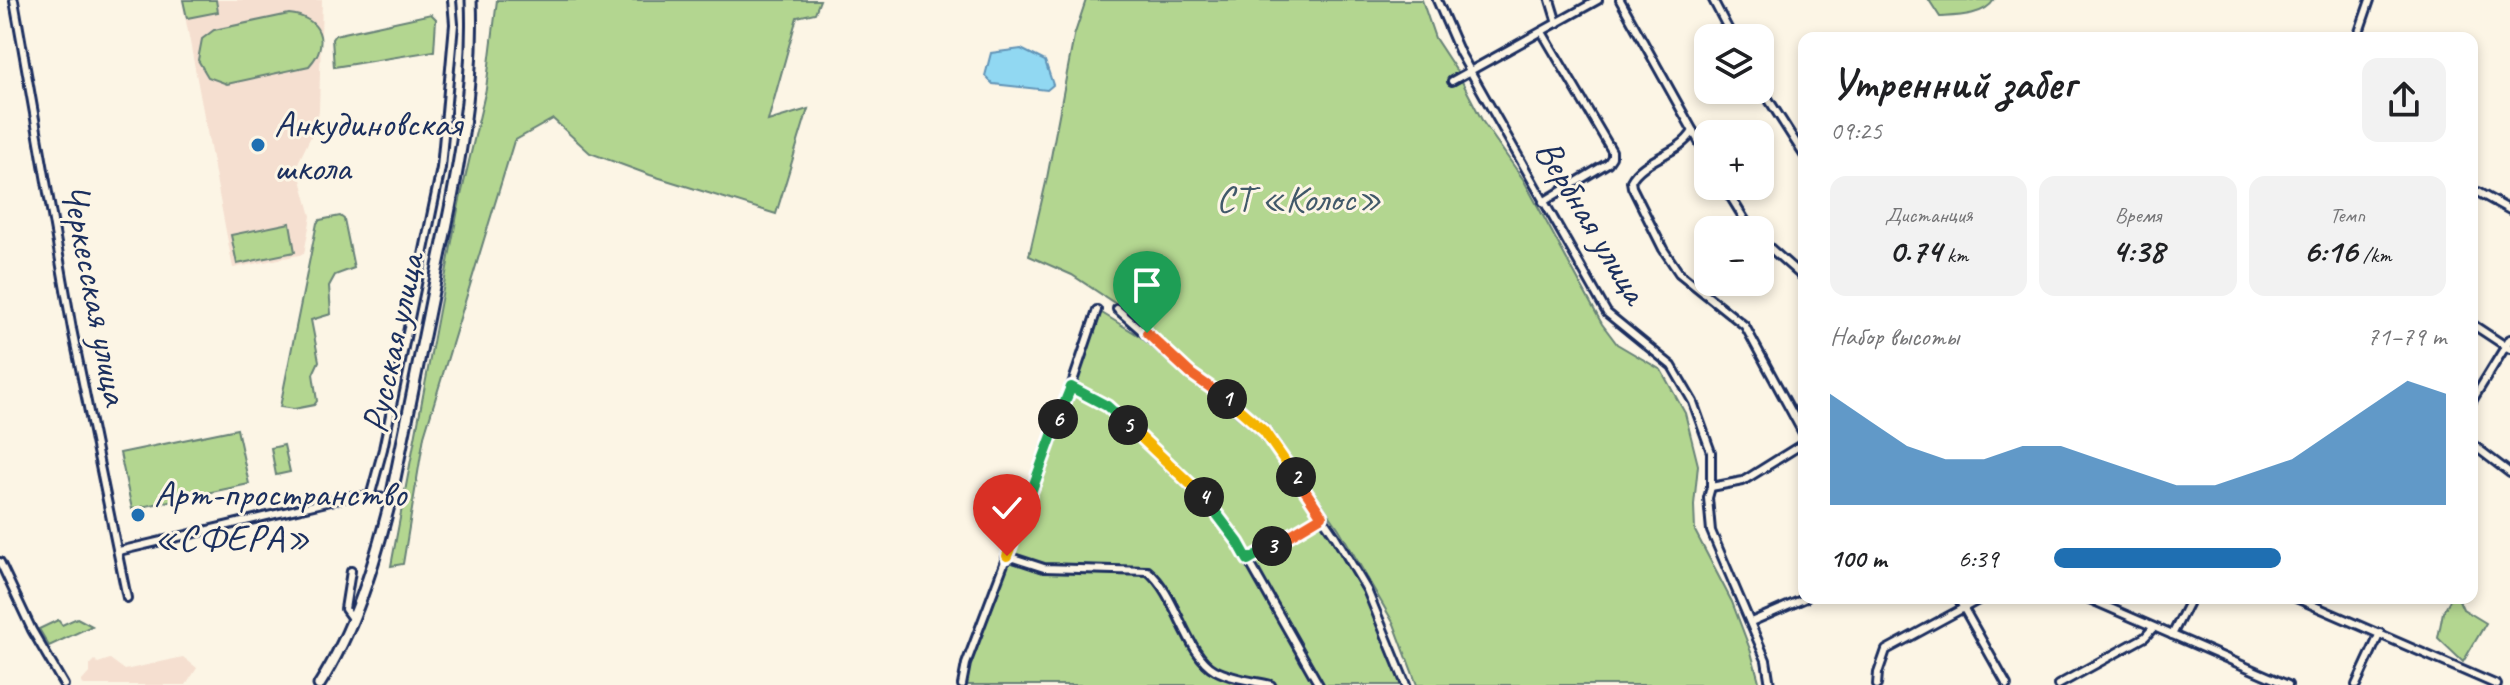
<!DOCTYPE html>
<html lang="ru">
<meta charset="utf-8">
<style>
body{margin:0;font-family:Caveat,sans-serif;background:#f2f2f2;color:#202124;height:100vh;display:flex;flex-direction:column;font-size:30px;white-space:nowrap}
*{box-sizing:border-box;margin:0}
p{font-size:26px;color:#757577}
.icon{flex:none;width:44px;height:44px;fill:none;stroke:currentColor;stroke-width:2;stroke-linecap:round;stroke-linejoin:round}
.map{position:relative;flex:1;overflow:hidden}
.details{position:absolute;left:1798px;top:32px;width:680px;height:572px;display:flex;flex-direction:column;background:#fff;border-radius:16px;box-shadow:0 4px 12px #0003}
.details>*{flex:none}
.fabs{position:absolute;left:1694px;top:24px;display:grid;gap:16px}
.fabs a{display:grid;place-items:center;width:80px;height:80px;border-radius:16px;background:#fff;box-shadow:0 4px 12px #0003;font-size:40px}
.pin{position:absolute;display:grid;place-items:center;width:68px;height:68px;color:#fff;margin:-82px -34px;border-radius:50% 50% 50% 0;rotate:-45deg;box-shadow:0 0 8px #0007}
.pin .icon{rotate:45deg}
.km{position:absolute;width:40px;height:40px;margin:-20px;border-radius:50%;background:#222;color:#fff;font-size:22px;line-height:40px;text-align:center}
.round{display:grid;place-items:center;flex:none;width:84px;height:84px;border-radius:16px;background:#f2f2f2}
.head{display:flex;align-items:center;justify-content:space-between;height:136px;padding:0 32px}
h1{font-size:44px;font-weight:700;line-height:60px}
.figures{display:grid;grid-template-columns:repeat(3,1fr);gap:12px;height:136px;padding:8px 32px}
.figures div{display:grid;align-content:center;border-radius:16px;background:#f2f2f2;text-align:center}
.figures b{font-size:34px;font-weight:700}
.figures small{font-size:22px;font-weight:400}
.figures p{font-size:22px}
.chart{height:224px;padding:16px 32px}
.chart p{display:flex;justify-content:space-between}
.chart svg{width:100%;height:144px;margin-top:8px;fill:#1f6fb2;opacity:.7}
ul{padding:0 32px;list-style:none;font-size:26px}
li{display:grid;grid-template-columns:128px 96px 1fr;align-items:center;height:60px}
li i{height:20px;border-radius:10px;background:#1f6fb2}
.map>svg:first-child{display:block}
</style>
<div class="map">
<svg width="2510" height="685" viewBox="0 0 2510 685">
<rect width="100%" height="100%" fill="#fcf5e5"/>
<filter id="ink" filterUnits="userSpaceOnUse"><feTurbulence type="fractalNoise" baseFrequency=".0125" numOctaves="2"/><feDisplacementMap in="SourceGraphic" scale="16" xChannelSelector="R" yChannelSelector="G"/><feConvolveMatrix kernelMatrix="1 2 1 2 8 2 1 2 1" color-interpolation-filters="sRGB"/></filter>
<g filter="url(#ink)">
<g fill="#f5dfd0">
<path d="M 182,0 L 322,0 L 319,110 L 316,126 L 297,165 L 311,216 L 304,254 L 233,268 Z"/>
<path d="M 183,657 L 197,668 L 186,685 L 84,685 L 81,682 L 90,672 L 90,665 L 95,660 L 98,663 L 110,659 L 125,670 Z"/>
</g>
<g fill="#b3d690" stroke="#678277" stroke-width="2">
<path d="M 183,0 L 216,0 L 218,12 L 187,18 Z"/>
<path d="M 497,0 L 820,0 L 815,13 L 797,17 L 768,121 L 808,109 L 776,214 L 650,175 L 590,153 L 553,119 L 514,141 L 424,436 L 403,564 L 391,566 L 459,204 L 486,89 Z"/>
<path d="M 1086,0 L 1422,0 L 1435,38 L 1456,70 L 1483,122 L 1523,179 L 1602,324 L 1617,344 L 1661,370 L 1685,413 L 1698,465 L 1694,505 L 1695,531 L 1732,602 L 1751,652 L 1760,685 L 1417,685 L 1394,624 L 1339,529 L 1267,424 L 1193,370 L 1134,316 L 1072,275 L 1029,256 L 1047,178 L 1074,36 Z"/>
<path d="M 1929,0 L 1994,0 C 1984,16 1957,16 1940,17 Z"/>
<path d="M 289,14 C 320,17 331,42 309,66 L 227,84 L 208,77 L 198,60 L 202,39 L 214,30 Z"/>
<path d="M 431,14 L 436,19 L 434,51 L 334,67 L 332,39 L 335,35 Z"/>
<path d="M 340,216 L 344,219 L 354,268 L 335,275 L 329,286 L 331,314 L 311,320 L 319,361 L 313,374 L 317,401 L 314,405 L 294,409 L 280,407 L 317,223 L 320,220 Z"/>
<path d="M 290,223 L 295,252 L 237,264 L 231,235 Z"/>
<path d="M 1097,310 L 1141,337 L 1259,435 L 1290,473 L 1341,551 L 1378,616 L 1402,685 L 966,685 L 966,664 Z"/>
<path d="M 237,429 L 249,484 L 132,509 L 120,453 Z"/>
<path d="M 284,445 L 290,472 L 276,475 L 271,448 Z"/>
<path d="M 2451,598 L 2458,598 L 2463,609 L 2486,623 L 2463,662 L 2438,638 L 2443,612 Z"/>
<path d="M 77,618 L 92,626 L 49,646 L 39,629 L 58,620 L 62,625 Z"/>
</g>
<path fill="#91d8f2" stroke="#6294b7" stroke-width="2" d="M 1021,49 L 1045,61 L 1053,85 L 1047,90 L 993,84 L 985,76 L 991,53 Z"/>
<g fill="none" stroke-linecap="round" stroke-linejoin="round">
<g stroke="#1b2f5e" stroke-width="12">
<g id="street">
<path d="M 14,0 L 72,329 L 127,598"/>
<path d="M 1437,0 L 1460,53 L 1607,313 L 1672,366 L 1693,402 L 1711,452 L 1711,487 L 1708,498 L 1711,531 L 1766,660 L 1770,685"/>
<path d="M 1550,0 L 1557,23"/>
<path d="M 1620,0 L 1708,158"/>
<path d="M 1713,0 L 1733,38"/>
<path d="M 1542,32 L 1612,151 L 1612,157 L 1608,163 L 1543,202"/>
<path d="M 2357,38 L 2370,0"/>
<path d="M 1452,81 L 1598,0"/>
<path d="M 1760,86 L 1804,155"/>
<path d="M 1693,131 C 1679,155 1643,158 1631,181 L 1632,187 L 1663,249 L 1679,273 L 1745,326 L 1804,435"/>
<path d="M 1724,186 L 1751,230"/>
<path d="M 2472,189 L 2510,210"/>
<path d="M 1760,239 L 1804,278"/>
<path d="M 1117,309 L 1191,374 L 1232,403 L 1264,431 L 1335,536 L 1367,590 L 1406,685"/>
<path d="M 2472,324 L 2510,349"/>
<path d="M 1071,387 L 1107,406 L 1209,502 L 1238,542 L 1319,685"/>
<path d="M 2472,401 L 2510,339"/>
<path d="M 2472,444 L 2510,473"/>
<path d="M 1711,487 L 1743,481 L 1804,443"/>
<path d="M 370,497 L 383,449 L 441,168 L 454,24 L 452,0"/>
<path d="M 119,551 L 352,496 L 391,498"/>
<path d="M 1007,556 L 1044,568 L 1148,571 C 1177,595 1186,654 1215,670 C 1232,679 1253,681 1271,685"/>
<path d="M 1248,560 L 1322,516"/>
<path d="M 0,562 L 32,630 L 64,685"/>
<path d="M 351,571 L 345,609 L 353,620"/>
<path d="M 1958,598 L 2007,685"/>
<path d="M 2087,598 L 2288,685"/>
<path d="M 2296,598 L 2497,685"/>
<path d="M 1751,622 L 1806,598"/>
<path d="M 2172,635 L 2191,598"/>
<path d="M 962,685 L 966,664 L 1071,387 L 1097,310"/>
<path d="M 1877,685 L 1878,673 L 1886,650 L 1982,598"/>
<path d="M 2058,685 L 2145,637 L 2153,628"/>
<path d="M 2356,685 L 2380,633"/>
</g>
</g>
<g stroke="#1b2f5e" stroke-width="15">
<path id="secondary" d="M 319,685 C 355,629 375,562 391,498 C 406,423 422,347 437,271 C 456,183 475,91 471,0"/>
</g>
<use href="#street" stroke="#fcf5e5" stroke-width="6"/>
<use href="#secondary" stroke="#fcf5e5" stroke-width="9"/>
</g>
</g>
<g fill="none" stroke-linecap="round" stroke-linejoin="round" filter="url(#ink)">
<g stroke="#fff" stroke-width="16">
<path id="split-1" d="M 1147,333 L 1191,374 L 1227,399"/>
</g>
<g stroke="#fff" stroke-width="16">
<path id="split-2" d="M 1227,399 L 1264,431 L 1296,477"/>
</g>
<g stroke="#fff" stroke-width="16">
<path id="split-3" d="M 1272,546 L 1322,516 L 1296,477"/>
</g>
<g stroke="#fff" stroke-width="16">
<path id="split-4" d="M 1204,497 L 1238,542 L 1248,560 L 1272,546"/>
</g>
<g stroke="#fff" stroke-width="16">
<path id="split-5" d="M 1128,425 L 1204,497"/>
</g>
<g stroke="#fff" stroke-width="16">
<path id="split-6" d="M 1058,419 L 1071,387 L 1107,406 L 1128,425"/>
</g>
<g stroke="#fff" stroke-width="16">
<path id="split-7" d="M 1022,517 L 1058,419"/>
</g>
<g stroke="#fff" stroke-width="16">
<path id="split-8" d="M 1007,556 L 1022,517"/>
</g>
<use href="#split-1" stroke="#f0652b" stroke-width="10"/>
<use href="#split-2" stroke="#f5b400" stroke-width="10"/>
<use href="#split-3" stroke="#f0652b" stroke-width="10"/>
<use href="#split-4" stroke="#22a559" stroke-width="10"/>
<use href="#split-5" stroke="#f5b400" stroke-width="10"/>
<use href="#split-6" stroke="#22a559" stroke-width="10"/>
<use href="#split-7" stroke="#22a559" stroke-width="10"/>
<use href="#split-8" stroke="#f5b400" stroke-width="10"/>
</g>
<g fill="#1f6fb2" stroke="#fcf5e5" stroke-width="3">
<circle cx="258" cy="145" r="8"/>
<circle cx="138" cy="515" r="8"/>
</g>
<g text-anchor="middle" stroke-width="6" stroke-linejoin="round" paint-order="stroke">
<g font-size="38" fill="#1b2f5e" stroke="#fcf5e5" text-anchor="start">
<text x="274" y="136">Анкудиновская<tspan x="274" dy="44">школа</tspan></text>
<text x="154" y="506">Арт-пространство<tspan x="154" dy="44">«СФЕРА»</tspan></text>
</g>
<g font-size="38" fill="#41596a" stroke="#fcf5e5">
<text x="1299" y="211">СТ «Колос»</text>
</g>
<g font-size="38" fill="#1b2f5e" stroke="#fcf5e5">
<text transform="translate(1592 221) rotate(59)" y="13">Вербная улица</text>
<text transform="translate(96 294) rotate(79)" y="13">Черкесская улица</text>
<text transform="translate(392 343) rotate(-78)" y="13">Русская улица</text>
</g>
</g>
</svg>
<div class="fabs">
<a><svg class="icon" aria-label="layers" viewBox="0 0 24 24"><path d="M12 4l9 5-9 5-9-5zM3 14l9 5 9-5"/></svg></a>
<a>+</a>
<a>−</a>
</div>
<div class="pin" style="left:1147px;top:333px;background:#1e9e55"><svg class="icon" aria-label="arrive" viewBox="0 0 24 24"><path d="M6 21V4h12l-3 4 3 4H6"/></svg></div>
<div class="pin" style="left:1007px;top:556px;background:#d93025"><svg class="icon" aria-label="check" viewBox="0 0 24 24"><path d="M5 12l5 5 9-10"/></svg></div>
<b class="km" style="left:1227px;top:399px">1</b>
<b class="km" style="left:1296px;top:477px">2</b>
<b class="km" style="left:1272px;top:546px">3</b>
<b class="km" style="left:1204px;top:497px">4</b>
<b class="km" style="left:1128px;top:425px">5</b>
<b class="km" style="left:1058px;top:419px">6</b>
<section class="details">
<div class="head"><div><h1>Утренний забег</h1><p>09:25</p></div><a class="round"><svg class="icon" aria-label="share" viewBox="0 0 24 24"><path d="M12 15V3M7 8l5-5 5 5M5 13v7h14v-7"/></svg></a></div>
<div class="figures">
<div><p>Дистанция</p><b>0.74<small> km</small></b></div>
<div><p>Время</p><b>4:38</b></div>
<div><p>Темп</p><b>6:16<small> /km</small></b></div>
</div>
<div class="chart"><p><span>Набор высоты</span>71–79 m</p>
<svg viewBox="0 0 160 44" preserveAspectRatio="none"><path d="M0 44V10L10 18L20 26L30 30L40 30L50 26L60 26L70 30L80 34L90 38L100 38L110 34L120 30L130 22L140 14L150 6L160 10V44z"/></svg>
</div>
<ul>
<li><b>100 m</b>6:39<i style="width:58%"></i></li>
</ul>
</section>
</div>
